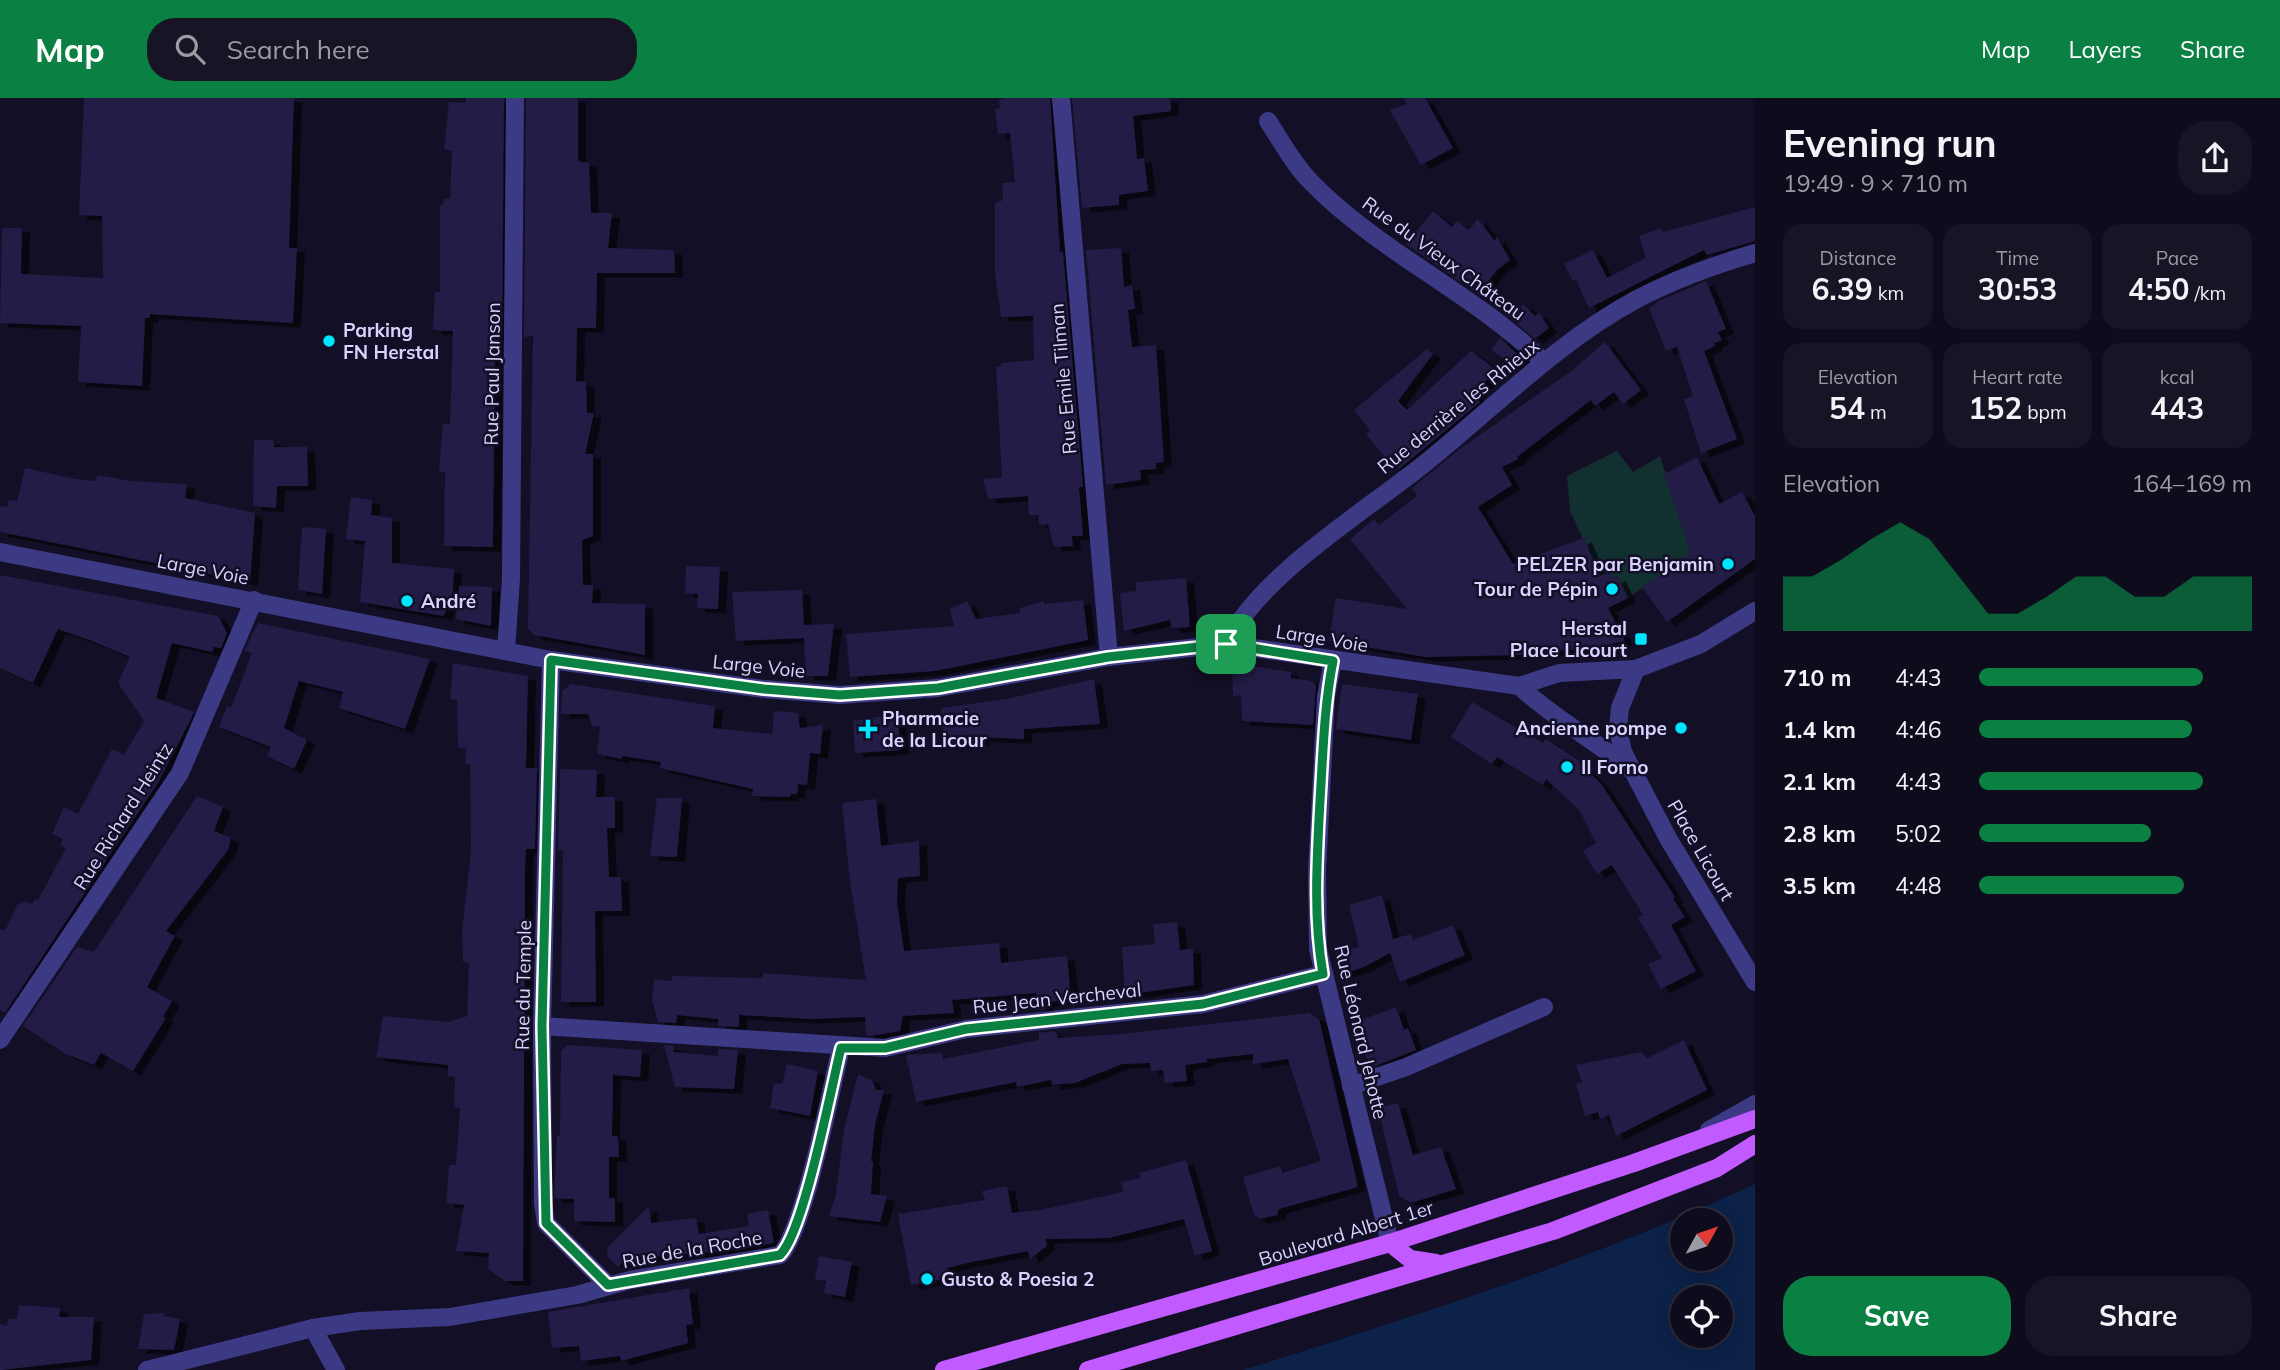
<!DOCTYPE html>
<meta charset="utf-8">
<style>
body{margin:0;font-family:Mulish,sans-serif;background:#171425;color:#f1f3f6;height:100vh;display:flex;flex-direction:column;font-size:26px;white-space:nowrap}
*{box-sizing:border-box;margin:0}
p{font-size:23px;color:#9b9ba3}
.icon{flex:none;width:38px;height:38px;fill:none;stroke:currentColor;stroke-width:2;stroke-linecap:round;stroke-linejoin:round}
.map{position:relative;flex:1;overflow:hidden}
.drawer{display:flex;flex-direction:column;background:#0e0b1c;width:525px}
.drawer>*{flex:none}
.needle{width:46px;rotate:50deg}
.controls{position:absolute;left:1670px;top:1110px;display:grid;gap:14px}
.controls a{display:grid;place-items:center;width:63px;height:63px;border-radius:50%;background:#0e0b1c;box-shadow:0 4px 18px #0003,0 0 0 2px #2e2b3b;font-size:35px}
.pin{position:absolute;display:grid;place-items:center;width:60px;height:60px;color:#fff;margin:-30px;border-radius:14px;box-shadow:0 4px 10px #0006}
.round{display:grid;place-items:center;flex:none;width:74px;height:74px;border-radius:28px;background:#171425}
.summary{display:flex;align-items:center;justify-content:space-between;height:119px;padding:0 28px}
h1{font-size:38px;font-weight:700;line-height:52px}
.metrics{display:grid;grid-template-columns:repeat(3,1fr);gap:10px;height:119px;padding:7px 28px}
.metrics div{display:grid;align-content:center;border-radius:18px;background:#171425;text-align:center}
.metrics b{font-size:30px;font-weight:700}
.metrics small{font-size:19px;font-weight:400}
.metrics p{font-size:19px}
.chart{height:196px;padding:14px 28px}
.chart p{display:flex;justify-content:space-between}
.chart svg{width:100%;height:126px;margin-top:7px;fill:#0b8043;opacity:.7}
.cta{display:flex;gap:14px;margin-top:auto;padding:14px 28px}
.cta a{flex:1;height:80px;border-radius:28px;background:#0b8043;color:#fff;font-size:28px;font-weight:700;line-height:80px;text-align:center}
.cta a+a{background:#171425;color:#f1f3f6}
ul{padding:0 28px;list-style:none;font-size:23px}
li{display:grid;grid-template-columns:112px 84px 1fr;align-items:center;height:52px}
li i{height:18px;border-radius:9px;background:#0b8043}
header{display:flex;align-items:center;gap:42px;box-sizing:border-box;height:98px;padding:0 35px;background:#0b8043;color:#fff}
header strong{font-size:33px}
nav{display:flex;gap:38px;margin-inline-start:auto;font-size:24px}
.search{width:490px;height:63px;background:#171425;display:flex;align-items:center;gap:18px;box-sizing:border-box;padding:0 24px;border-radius:28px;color:#9b9ba3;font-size:26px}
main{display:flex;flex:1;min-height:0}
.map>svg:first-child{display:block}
</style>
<header>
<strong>Map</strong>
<div class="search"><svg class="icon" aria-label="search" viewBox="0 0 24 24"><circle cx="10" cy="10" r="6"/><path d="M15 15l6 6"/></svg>Search here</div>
<nav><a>Map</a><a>Layers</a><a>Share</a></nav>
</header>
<main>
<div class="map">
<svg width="1755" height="1272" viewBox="0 0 1755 1272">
<defs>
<filter id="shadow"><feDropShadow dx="8" dy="4.5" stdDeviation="0" flood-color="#0009"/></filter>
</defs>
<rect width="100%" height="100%" fill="#130f26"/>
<path fill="#12302f" d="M 1617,353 L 1633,374 L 1660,358 L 1691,455 L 1628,500 L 1618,479 L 1613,481 L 1608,474 L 1600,478 L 1570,413 L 1567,378 Z"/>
<path fill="#0c2248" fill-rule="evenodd" d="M 1755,1086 L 1755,1272 L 1243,1272 C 1417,1218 1589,1163 1755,1086 ZM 1682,1122 L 1720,1122 L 1720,1160 L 1682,1160 ZM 1682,1199 L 1720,1199 L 1720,1237 L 1682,1237 Z"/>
<g fill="#241b47" filter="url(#shadow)">
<path d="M 84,0 L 294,0 L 289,150 L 297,150 L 293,225 L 150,216 L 150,220 L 145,220 L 142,288 L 78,284 L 81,228 L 0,225 L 2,130 L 22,130 L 21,176 L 103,180 L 102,118 L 79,117 Z"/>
<path d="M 466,0 L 504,0 L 502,239 L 495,239 L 495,247 L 493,449 L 444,448 L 445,374 L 439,374 L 443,326 L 450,326 L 453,233 L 433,232 L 435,194 L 440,194 L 440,107 L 443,107 L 444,101 L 450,101 L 452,53 L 444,51 L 449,4 L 466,5 Z"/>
<path d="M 526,0 L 578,0 L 578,63 L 589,65 L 591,115 L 612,115 L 608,150 L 674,152 L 675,175 L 597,175 L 596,230 L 577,230 L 576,283 L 586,284 L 587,315 L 594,315 L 585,356 L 593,356 L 593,438 L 582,442 L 583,487 L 593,487 L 592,505 L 645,506 L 645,557 L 534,537 L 528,530 L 533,238 L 524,239 Z"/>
<path d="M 1004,0 L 1050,0 L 1060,154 L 1063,154 L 1083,389 L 1079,389 L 1083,438 L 1072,438 L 1073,448 L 1054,449 L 1048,426 L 1039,427 L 1038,417 L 1029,417 L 1028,398 L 988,401 L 983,381 L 1002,379 L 996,269 L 1000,269 L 1001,265 L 1034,262 L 1033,218 L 1001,219 L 995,174 L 995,105 L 1003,102 L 1002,85 L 1015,84 L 1010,35 L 998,36 L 995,11 L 1000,10 L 999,2 Z"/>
<path d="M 1072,0 L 1170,0 L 1171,13 L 1133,18 L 1137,61 L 1144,60 L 1148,93 L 1119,97 L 1119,107 L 1082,110 Z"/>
<path d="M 1404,0 L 1425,0 L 1453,50 L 1421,67 L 1390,12 L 1407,6 Z"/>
<path d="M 1755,109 L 1755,143 L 1707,157 L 1704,152 L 1589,210 L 1576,182 L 1573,183 L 1564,166 L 1593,152 L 1607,180 L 1646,160 L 1639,138 L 1661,130 L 1663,134 Z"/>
<path d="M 1433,113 L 1452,129 L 1457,123 L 1469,132 L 1478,121 L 1495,143 L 1497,139 L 1510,162 L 1498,171 L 1478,196 L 1406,146 Z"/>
<path d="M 1121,150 L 1124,189 L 1132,187 L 1135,211 L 1128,212 L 1132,249 L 1156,247 L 1164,364 L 1156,365 L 1156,371 L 1140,372 L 1141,382 L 1106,387 L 1086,152 Z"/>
<path d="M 1706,183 L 1726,231 L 1718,234 L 1722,242 L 1714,245 L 1715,248 L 1704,253 L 1737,341 L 1701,355 L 1684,301 L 1693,298 L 1677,249 L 1666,253 L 1649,210 L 1659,203 Z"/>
<path d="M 1523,206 L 1535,218 L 1539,215 L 1549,230 L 1535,241 L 1513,222 Z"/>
<path d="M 1500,240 L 1523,261 L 1517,270 L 1491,252 Z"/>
<path d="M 1605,244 L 1641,292 L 1623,306 L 1614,294 L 1595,308 L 1591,302 L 1517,359 L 1518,361 L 1502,369 L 1512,387 L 1478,409 L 1513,466 L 1584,440 L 1600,478 L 1609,474 L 1613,481 L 1618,479 L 1628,500 L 1608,510 L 1625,543 L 1596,549 L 1518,557 L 1426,559 L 1329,543 L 1336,500 L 1407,511 L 1350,441 L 1374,421 L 1379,427 L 1417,398 L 1412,390 L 1461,350 L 1570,274 Z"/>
<path d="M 1427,251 L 1433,256 L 1398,303 L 1407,312 L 1471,253 L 1495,271 L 1474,300 L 1480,304 L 1399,371 L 1396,366 L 1393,369 L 1366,336 L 1370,333 L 1354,312 Z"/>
<path d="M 254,342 L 273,342 L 274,349 L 307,349 L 308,388 L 277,388 L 276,410 L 253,408 Z"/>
<path d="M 1697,359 L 1719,406 L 1742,394 L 1755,418 L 1755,461 L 1667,524 L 1642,489 L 1691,455 L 1664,376 Z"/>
<path d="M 25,370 L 76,381 L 96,383 L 97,377 L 131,383 L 187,386 L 185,400 L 255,415 L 250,484 L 0,434 L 0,408 L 7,409 L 9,402 L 17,403 Z"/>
<path d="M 351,399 L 372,402 L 371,417 L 392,420 L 392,465 L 454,471 L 453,492 L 444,518 L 360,504 L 365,443 L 346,441 Z"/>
<path d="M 302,429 L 326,431 L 322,496 L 298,492 Z"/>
<path d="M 686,468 L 720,469 L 718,511 L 697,510 L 698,496 L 685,495 Z"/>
<path d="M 0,477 L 218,518 L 227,535 L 221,550 L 214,549 L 212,554 L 172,545 L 156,600 L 194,614 L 191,621 L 159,683 L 5,915 L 0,912 L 0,831 L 5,833 L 17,807 L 25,803 L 32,806 L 35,801 L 38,802 L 66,750 L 60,747 L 63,741 L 52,736 L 64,709 L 78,716 L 112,651 L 124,657 L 144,623 L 118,585 L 130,559 L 92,543 L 58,531 L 33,585 L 0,570 Z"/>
<path d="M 1186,480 L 1190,529 L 1172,530 L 1170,522 L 1124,533 L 1120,495 L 1136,493 L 1136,484 Z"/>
<path d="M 459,488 L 492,489 L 491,528 L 456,521 Z"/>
<path d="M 802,492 L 804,527 L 834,526 L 828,578 L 806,578 L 804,540 L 736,543 L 732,494 Z"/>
<path d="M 1083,502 L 1088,542 L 935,573 L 850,579 L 846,536 L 954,528 L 950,511 L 967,503 L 976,521 L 1020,515 L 1020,510 L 1044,503 L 1044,506 Z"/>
<path d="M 258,525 L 430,561 L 405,631 L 339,610 L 343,594 L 299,583 L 284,630 L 307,642 L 294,671 L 267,658 L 271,649 L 219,629 L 227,608 L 231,610 L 252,555 L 244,553 Z"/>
<path d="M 453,565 L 528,578 L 526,670 L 537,670 L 535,751 L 526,751 L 525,772 L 523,1183 L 505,1183 L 488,1171 L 489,1155 L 456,1153 L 464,1107 L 446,1105 L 449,1067 L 456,1067 L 460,1010 L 454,1009 L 455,979 L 448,978 L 448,967 L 376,959 L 383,918 L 448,924 L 467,918 L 469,865 L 463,864 L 462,834 L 471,752 L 470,666 L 465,666 L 466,650 L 458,650 L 457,602 L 450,601 Z"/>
<path d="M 1232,565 L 1291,574 L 1291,580 L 1312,583 L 1316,588 L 1313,627 L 1242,623 L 1241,597 L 1233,598 Z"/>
<path d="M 1094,581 L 1100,626 L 1024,631 L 1024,641 L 981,639 L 981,643 L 944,647 L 941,610 L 1006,601 Z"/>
<path d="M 571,586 L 715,608 L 713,630 L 772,636 L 774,613 L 798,615 L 800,630 L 823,627 L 820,656 L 810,655 L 807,687 L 798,686 L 797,696 L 791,696 L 790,699 L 752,698 L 753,691 L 660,670 L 661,664 L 622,658 L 622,661 L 597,656 L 600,629 L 592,628 L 588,616 L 561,616 L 562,593 Z"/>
<path d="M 1342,586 L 1418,596 L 1411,642 L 1336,631 Z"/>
<path d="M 1472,604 L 1543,645 L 1546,641 L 1578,662 L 1602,687 L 1675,799 L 1673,801 L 1685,819 L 1671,827 L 1696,873 L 1661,891 L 1648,866 L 1662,860 L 1638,820 L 1643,817 L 1612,767 L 1597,776 L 1583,753 L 1596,745 L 1580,713 L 1546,681 L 1543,687 L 1497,659 L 1492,666 L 1451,639 Z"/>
<path d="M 897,616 L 901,652 L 855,655 L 853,623 Z"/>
<path d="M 560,671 L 597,672 L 596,699 L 615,699 L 615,730 L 607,730 L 609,779 L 621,779 L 622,813 L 595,813 L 596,904 L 561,904 L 563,752 L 558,752 Z"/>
<path d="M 197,698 L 223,709 L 214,733 L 231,740 L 228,752 L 166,833 L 175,838 L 147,889 L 172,903 L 163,919 L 166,920 L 133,973 L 101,955 L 94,967 L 66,956 L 23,928 L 77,849 L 94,854 Z"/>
<path d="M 657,700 L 682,700 L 677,759 L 650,758 Z"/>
<path d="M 876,701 L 881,748 L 919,743 L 920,778 L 898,780 L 897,805 L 904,853 L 999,845 L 1001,865 L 1067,858 L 1071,901 L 1044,905 L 1047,911 L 1037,912 L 1036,895 L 952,902 L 954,915 L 903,918 L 900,933 L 870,938 L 866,937 L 865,919 L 812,921 L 739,917 L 739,929 L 718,928 L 718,921 L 677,917 L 676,925 L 658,924 L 652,902 L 654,881 L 672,883 L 672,878 L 763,880 L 763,875 L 866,882 L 850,784 L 842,705 Z"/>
<path d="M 1382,797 L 1393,841 L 1411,836 L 1413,842 L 1453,827 L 1465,857 L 1400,884 L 1390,855 L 1364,869 L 1342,876 L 1335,855 L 1359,849 L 1349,807 Z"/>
<path d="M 1177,824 L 1180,852 L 1193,851 L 1194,887 L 1125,897 L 1122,849 L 1155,846 L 1153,826 Z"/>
<path d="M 1396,909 L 1404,932 L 1408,930 L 1416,952 L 1375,968 L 1366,959 L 1356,924 Z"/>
<path d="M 1309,915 L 1319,921 L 1358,1089 L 1279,1111 L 1277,1117 L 1260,1121 L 1254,1117 L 1243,1079 L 1280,1068 L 1282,1075 L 1321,1063 L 1288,961 L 1253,966 L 1253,956 L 1207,961 L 1207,964 L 1185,967 L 1187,983 L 1165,985 L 1163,972 L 1151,973 L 1150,965 L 1122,966 L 1075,985 L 1052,987 L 1051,982 L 1017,989 L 1016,984 L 916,1004 L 906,957 L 942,955 L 943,961 L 1039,942 L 1039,935 L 1055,933 L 1058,940 L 1121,936 Z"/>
<path d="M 1684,942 L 1707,992 L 1616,1038 L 1609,1017 L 1600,1021 L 1598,1014 L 1585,1018 L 1576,986 L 1582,984 L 1576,967 L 1641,954 L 1647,960 Z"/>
<path d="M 567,947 L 642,952 L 640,979 L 613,977 L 612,1038 L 618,1038 L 619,1059 L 609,1059 L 609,1100 L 615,1100 L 615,1124 L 574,1123 L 574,1101 L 554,1100 L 557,1038 L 560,1038 L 561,953 Z"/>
<path d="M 664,947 L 674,948 L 673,954 L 718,958 L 718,951 L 738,952 L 734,991 L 675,989 Z"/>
<path d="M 787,966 L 818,973 L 810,1018 L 770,1010 L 774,985 L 782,986 Z"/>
<path d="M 858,976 L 872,982 L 876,992 L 884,992 L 875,1027 L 871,1063 L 873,1064 L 871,1096 L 887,1098 L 880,1124 L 829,1118 L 836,1096 L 844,1032 Z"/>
<path d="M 1398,1005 L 1413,1057 L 1441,1049 L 1456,1091 L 1411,1105 L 1399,1098 L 1378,1010 Z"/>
<path d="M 1186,1062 L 1212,1153 L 1195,1158 L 1184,1121 L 1109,1140 L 1046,1141 L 1047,1148 L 1030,1161 L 1028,1153 L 972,1164 L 947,1170 L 949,1180 L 911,1187 L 898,1116 L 985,1102 L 982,1093 L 1007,1088 L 1012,1115 L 1040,1112 L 1123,1094 L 1121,1084 L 1140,1080 L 1139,1075 Z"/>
<path d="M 649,1108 L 651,1125 L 696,1120 L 699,1136 L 749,1128 L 747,1116 L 768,1112 L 774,1145 L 734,1152 L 625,1161 L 618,1169 L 608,1159 L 607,1150 Z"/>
<path d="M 819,1158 L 852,1164 L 845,1199 L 824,1195 L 826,1183 L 815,1181 Z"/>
<path d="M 689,1190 L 693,1226 L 686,1227 L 688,1245 L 621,1263 L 620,1258 L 581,1263 L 579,1248 L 552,1250 L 548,1214 Z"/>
<path d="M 19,1207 L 60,1210 L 59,1219 L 94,1219 L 91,1262 L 0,1272 L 0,1226 L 7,1228 L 8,1221 L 17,1221 Z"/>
<path d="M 165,1215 L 164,1218 L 180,1221 L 174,1252 L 138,1251 L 144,1216 Z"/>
</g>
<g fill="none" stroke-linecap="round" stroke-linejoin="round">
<g stroke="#3d3a85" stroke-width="18">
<path d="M 1061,0 L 1109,559"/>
<path d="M 1268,23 C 1281,43 1294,67 1311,84 C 1380,155 1474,195 1544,264"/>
<path d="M 0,454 L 551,562 L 764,591 L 840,597 L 938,590 L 1109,559 L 1226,546 L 1519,588 L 1559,575 L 1636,571 L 1701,546 L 1755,513"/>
<path d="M 1226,546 C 1260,477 1363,415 1424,366 C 1494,310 1557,244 1637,201 C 1675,181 1714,167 1755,155"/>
<path d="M 506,553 L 511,481 L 515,0"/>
<path d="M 551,562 L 542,928 L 543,1105 L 546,1125 L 608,1187"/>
<path d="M 1333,563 L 1326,598 L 1317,773 L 1318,851 L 1390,1145"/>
<path d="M 1636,571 L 1620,610 L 1618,631 L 1623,654 L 1669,742 L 1755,884"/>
<path d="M 1519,588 C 1552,619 1593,641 1628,670"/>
<path d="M 542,928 L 885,950 L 966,931 L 1203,906 L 1323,876"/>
<path d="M 0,942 L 180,675 L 254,502"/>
<path d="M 1351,988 L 1406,969 L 1544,909"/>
<path d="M 1709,1032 L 1755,1006"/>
<path d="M 313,1230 L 336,1272"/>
<path d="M 147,1272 L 313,1230 L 360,1223 L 450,1219 L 577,1197 L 630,1182 L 780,1157 C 804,1133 831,991 841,950"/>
</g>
<g stroke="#c25bff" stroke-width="18">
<path d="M 1390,1145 L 1410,1161 L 1436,1165"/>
<path d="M 944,1272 L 1390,1145 L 1634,1065 L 1755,1021"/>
<path d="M 1088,1272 L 1553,1133 L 1717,1070 L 1755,1046"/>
</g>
</g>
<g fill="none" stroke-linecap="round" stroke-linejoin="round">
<g stroke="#fff" stroke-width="14">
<path id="route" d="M 1226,546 L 1333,563 C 1324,609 1323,656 1320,703 C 1317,760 1313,819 1323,876 L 1203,906 L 966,931 L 885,950 L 841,950 C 831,990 804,1134 780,1157 L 608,1187 L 546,1125 L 542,928 L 551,562 L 764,591 L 840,597 L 938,590 L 1108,559 Z"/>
</g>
<use href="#route" stroke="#0b8043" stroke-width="9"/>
</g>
<g fill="#00e5ff" stroke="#130f26" stroke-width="2.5">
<circle cx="329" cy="243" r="7"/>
<circle cx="1728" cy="466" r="7"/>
<circle cx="1612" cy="491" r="7"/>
<circle cx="407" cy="503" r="7"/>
<rect x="1634" y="534" width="14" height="14" rx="3.5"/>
<circle cx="1681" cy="630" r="7"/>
<path d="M864.5 620.5h7v7h7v7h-7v7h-7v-7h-7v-7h7z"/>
<circle cx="1567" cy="669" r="7"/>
<circle cx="927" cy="1181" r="7"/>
</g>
<g text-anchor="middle" stroke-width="5" stroke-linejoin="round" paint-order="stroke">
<g font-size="19" fill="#d9d4ff" stroke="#130f26">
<text transform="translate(1444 160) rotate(36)" y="7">Rue du Vieux Château</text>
<text transform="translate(492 276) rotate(-89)" y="7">Rue Paul Janson</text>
<text transform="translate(1063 281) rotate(-95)" y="7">Rue Emile Tilman</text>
<text transform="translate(1458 308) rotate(-39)" y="7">Rue derrière les Rhieux</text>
<text transform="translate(203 471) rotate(11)" y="7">Large Voie</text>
<text transform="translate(1322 540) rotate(9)" y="7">Large Voie</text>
<text transform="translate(759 568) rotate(6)" y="7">Large Voie</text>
<text transform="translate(123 718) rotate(-58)" y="7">Rue Richard Heintz</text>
<text transform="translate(1701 752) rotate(60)" y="7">Place Licourt</text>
<text transform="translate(523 887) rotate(-89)" y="7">Rue du Temple</text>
<text transform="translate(1057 900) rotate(-6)" y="7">Rue Jean Vercheval</text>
<text transform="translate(1361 934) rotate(77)" y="7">Rue Léonard Jehotte</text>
<text transform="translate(1346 1135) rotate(-17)" y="7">Boulevard Albert 1er</text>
<text transform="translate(692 1151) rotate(-10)" y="7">Rue de la Roche</text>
</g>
<g font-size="19" font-weight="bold" fill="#d9d4ff" stroke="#130f26" text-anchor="start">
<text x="343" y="239">Parking<tspan x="343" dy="22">FN Herstal</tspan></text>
<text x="1714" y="473" text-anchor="end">PELZER par Benjamin</text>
<text x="1598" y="498" text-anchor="end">Tour de Pépin</text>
<text x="421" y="510">André</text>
<text x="1627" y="537" text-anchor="end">Herstal<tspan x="1627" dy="22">Place Licourt</tspan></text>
<text x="882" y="627">Pharmacie<tspan x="882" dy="22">de la Licour</tspan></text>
<text x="1667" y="637" text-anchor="end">Ancienne pompe</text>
<text x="1581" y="676">Il Forno</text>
<text x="941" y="1188">Gusto &amp; Poesia 2</text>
</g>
</g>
</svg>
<div class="controls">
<a><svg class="needle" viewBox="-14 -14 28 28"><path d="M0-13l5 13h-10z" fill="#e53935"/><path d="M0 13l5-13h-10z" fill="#9b9ba3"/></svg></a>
<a><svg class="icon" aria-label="locate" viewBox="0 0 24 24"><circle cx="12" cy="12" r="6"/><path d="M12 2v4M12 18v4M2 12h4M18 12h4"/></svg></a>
</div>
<div class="pin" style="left:1226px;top:546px;background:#1e9e55"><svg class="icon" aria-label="arrive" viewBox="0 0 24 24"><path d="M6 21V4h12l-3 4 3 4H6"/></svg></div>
</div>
<section class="drawer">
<div class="summary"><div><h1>Evening run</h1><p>19:49 · 9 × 710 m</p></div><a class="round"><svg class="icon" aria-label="share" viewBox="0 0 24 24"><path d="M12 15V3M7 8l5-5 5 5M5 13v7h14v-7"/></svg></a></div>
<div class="metrics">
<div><p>Distance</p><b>6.39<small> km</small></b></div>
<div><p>Time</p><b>30:53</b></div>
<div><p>Pace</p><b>4:50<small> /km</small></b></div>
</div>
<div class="metrics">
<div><p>Elevation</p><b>54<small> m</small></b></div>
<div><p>Heart rate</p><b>152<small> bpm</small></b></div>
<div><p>kcal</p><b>443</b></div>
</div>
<div class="chart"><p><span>Elevation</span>164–169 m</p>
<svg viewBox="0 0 160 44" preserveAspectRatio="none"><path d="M0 44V25L10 25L20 19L30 12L40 6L50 12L60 25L70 38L80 38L90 32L100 25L110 25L120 32L130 32L140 25L150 25L160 25V44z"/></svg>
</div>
<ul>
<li><b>710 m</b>4:43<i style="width:82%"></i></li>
<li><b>1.4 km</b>4:46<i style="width:78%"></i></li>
<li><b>2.1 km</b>4:43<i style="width:82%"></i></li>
<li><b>2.8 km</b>5:02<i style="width:63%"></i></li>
<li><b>3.5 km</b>4:48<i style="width:75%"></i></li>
</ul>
<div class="cta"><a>Save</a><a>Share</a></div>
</section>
</main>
